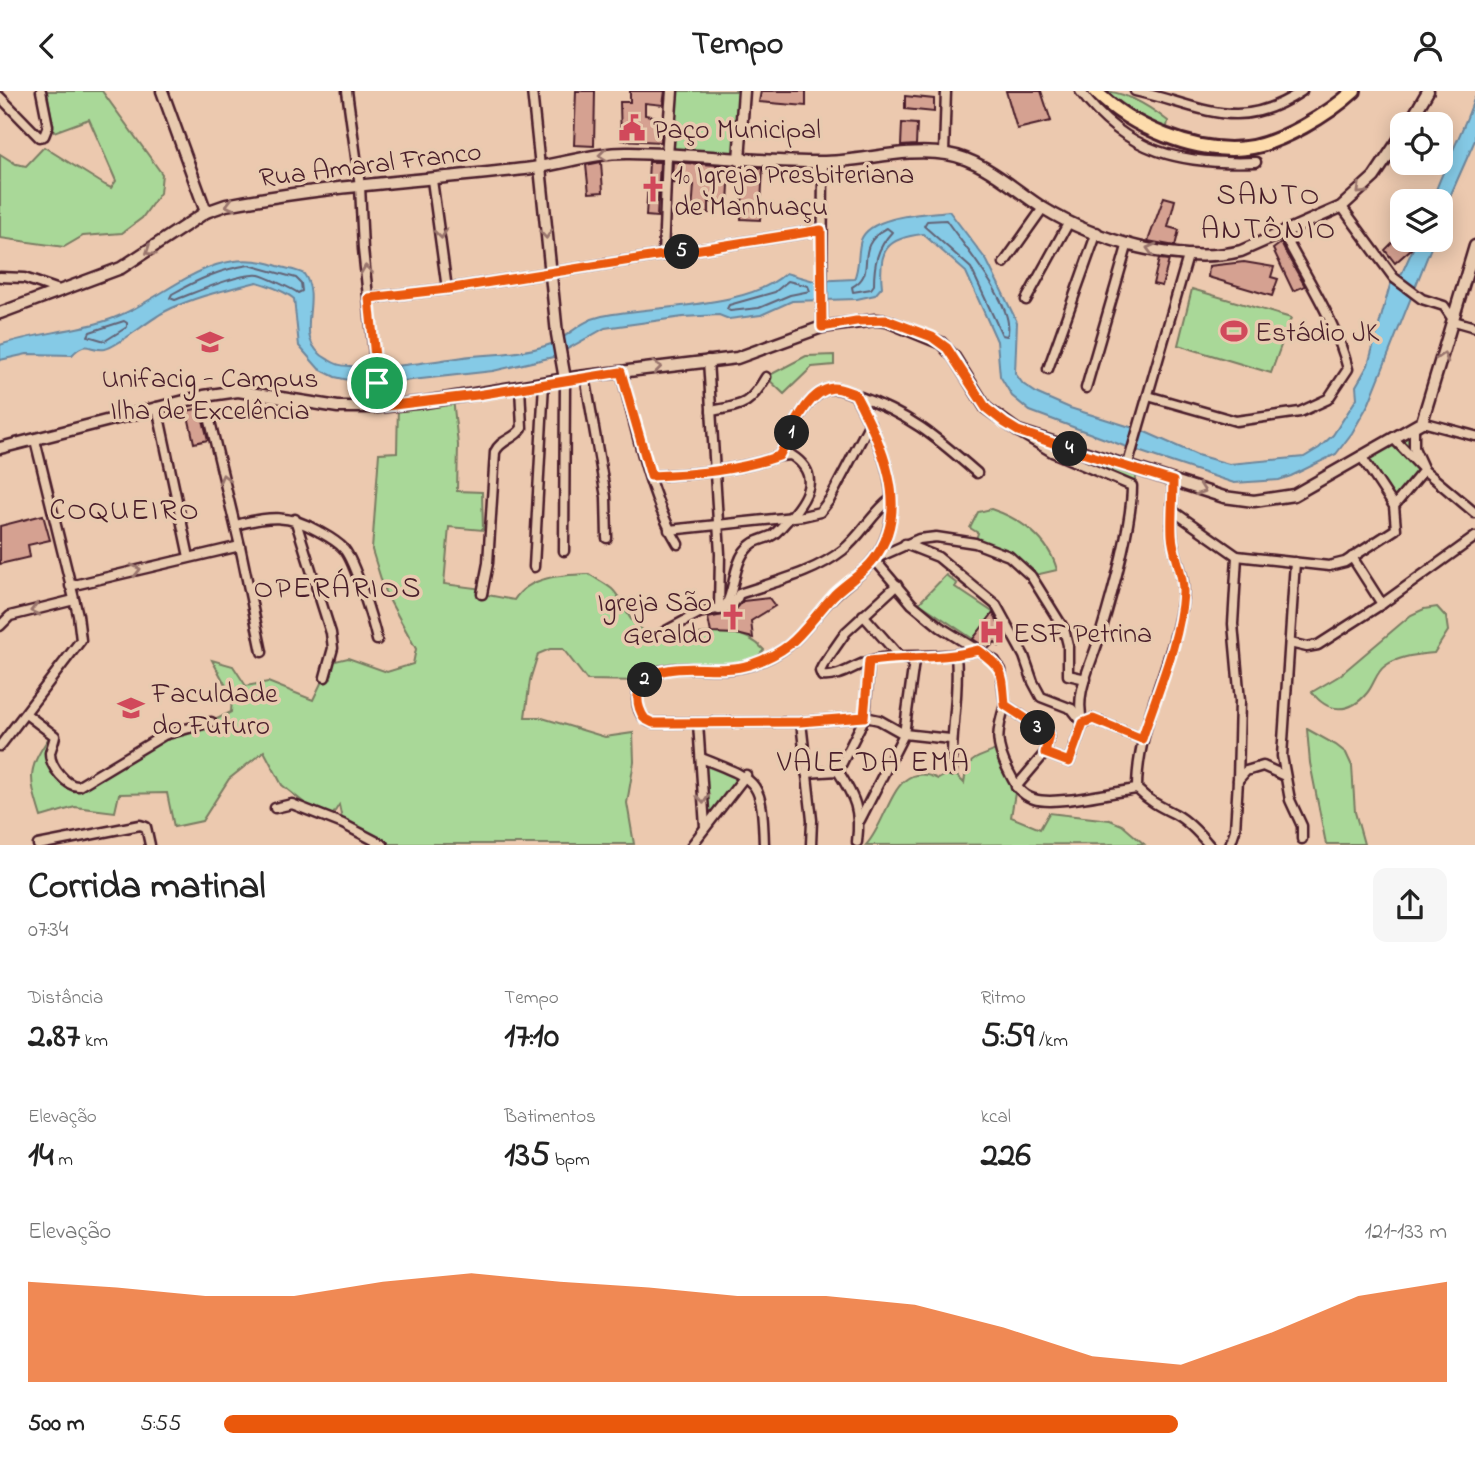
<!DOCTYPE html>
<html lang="pt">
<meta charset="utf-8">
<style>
body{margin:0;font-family:"Indie Flower",sans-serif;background:#f6f6f6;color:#222;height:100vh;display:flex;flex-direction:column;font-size:26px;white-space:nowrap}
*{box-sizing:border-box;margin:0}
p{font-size:23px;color:#767676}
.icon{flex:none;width:38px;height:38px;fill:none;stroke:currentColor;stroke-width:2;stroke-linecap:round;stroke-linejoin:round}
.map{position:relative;height:754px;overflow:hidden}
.side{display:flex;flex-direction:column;background:#fff;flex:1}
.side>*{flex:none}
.fabs{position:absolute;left:1390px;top:21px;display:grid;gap:14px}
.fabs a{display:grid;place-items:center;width:63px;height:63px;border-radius:14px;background:#fff;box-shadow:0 4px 18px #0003;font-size:35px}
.pin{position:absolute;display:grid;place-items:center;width:60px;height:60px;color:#fff;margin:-30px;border:4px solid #fff;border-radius:50%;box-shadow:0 2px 7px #0007}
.km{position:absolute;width:35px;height:35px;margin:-18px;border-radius:50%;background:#222;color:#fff;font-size:19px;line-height:35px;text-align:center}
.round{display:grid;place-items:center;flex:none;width:74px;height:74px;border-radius:14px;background:#f6f6f6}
.overview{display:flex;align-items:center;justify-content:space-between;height:119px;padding:0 28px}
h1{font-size:38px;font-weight:700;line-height:52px}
.figures{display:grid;grid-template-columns:repeat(3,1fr);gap:10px;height:119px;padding:7px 28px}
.figures div{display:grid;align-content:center}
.figures b{font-size:35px;font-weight:700}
.figures small{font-size:19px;font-weight:400}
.figures p{font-size:19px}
.chart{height:196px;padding:14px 28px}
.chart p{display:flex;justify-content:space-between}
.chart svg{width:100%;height:126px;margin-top:7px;fill:#ea580c;opacity:.7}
ul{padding:0 28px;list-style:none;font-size:23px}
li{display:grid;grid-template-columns:112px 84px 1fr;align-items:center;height:52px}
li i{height:18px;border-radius:9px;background:#ea580c}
header{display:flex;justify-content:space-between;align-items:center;height:91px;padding:0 28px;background:#fff;font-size:32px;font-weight:700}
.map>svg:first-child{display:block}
</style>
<header><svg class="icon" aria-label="back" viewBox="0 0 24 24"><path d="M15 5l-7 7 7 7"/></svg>Tempo<svg class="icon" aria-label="person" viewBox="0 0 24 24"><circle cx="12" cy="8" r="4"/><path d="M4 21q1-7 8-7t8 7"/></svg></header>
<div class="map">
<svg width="1475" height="754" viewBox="0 0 1475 754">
<rect width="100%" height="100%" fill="#ecc9af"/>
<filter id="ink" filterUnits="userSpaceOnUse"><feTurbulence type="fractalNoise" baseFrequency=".0143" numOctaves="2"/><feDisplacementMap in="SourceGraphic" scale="14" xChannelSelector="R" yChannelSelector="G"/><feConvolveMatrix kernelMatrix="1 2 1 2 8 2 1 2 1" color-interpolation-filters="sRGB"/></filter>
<g filter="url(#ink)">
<g fill="#a9d898" stroke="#7a7c62" stroke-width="2">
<path d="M 47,0 L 102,0 L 162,83 L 160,102 L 142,127 L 122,142 L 83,145 L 64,156 L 0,147 L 0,63 L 16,73 L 26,75 L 44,56 L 105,94 L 111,97 L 116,90 L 89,28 L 54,41 Z"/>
<path d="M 673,0 L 744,0 L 739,69 L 667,64 Z"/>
<path d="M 1101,0 C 1125,0 1149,15 1168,30 L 1167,36 L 1163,37 L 1140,27 Z"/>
<path d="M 1192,198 L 1291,227 L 1271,282 L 1178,254 Z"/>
<path d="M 834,264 L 834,274 L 812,276 L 784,303 L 766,286 L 806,265 Z"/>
<path d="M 453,307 L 458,354 L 457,400 L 482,401 L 483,439 L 449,436 L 444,493 L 483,498 L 482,503 L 514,509 C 529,485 562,484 589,483 C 596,488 605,492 612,498 C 627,512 625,534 650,542 C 688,554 732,524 764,559 L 751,573 L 662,581 L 643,590 L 587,589 L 563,558 L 550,558 L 538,563 L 530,589 L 525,626 L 539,626 L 605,646 L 633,642 L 634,671 L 627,712 L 634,753 L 383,753 L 343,733 L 339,714 L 328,731 L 282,694 L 264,660 L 229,688 L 202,730 L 174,736 L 167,702 L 119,703 L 115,721 L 75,716 L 41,726 C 28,684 27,679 52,642 L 50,665 L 74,696 L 164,644 L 211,631 L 231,621 L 232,606 L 212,569 L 233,575 L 246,595 L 268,591 L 313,609 L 331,571 L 348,567 L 387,581 L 413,573 L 416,558 L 385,501 L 372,459 L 379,362 L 397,361 L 398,314 Z"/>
<path d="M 1414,336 L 1414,357 L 1424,379 L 1394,415 L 1361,365 Z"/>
<path d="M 1034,344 L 1139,379 L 1132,397 L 1052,361 Z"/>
<path d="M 991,418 C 1021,428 1049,448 1057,479 L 1031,485 L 1009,465 L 975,452 L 978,442 L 970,437 L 978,421 Z"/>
<path d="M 946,484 L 957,493 L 955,496 L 994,522 L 973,548 L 919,512 Z"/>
<path d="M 1437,516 L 1446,526 L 1448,540 L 1434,562 C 1417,564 1399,565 1385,575 C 1376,581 1374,594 1367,602 C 1350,623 1327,622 1312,601 L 1339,585 L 1411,524 L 1424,518 Z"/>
<path d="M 1307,638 L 1336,654 L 1346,662 L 1352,675 L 1355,721 L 1364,753 L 1326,753 L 1310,672 Z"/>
<path d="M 999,657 L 1016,696 L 1011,726 L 1040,738 L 1049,722 L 1110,729 L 1122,734 L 1144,753 L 866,754 C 890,728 893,666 938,688 L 952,680 L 964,692 C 968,662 977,670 999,657 Z"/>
<path d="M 701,667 L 746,684 L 705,736 Z"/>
</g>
<g fill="#85cae6" stroke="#6d869b" stroke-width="2">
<path d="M 1475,5 L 1475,49 L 1440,128 L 1440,110 L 1432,110 C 1444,74 1463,42 1475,5 Z"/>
<path d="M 949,120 L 987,170 L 1017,231 L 1015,282 L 1023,293 L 1038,303 L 1070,317 L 1143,340 L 1197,364 L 1229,373 L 1304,366 L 1319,357 L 1333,344 L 1357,307 L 1356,295 L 1368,274 L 1390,194 L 1402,182 L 1417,149 L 1434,149 L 1369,312 L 1352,342 L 1336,363 L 1291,385 L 1279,389 L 1234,392 L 1132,358 L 1030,320 L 1012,305 L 1000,285 L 997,250 L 966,181 L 923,143 C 886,147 878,159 882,196 L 875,204 L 857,208 L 792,210 L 761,224 L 729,228 L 719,224 L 683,226 L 605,237 L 553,266 L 493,280 L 385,292 L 362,292 L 335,286 L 319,278 L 299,255 L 294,208 C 286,201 267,194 257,191 C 225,199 193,206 164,221 C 149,229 117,256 105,258 C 89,260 87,248 72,264 L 27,263 L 0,269 L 0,254 C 34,242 70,241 105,230 C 165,211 210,150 278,175 C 287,178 296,179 304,183 C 324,211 289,248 329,269 C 335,273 342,275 349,275 C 389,279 432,270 471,265 C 497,263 527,262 551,253 C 570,245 579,230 602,225 C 655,214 747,218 786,182 L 814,190 L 854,188 C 860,175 857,162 861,149 C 870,124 926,123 949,120 Z"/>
</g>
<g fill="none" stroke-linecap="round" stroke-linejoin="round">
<g stroke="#626376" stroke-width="2">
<path d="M 946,129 C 962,153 1018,217 1007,245 L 1002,244 L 971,177 L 924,135 L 927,130 Z"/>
<path d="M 887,137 L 892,141 C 877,157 874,173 874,194 L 871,198 L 853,201 L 852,196 C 880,181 850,157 887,137 Z"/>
<path d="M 249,174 L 296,187 L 301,192 L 302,200 L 298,202 C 293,198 264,185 259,184 C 239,182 194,202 175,209 L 170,207 L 172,203 C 197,189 221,178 249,174 Z"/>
<path d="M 788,190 L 808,195 L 810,200 L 790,204 L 759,217 L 730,220 L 727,218 L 729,214 L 775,201 Z"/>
<path d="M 124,230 L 127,232 L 127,236 L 105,250 L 88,245 L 90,241 Z"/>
</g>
</g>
<g fill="#d5a191" stroke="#4a1f2b" stroke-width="2">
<path d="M 576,0 L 595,0 L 594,55 L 574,54 Z"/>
<path d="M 630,0 L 665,0 L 663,14 L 645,12 L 645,24 L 662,27 L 661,51 L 621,49 L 620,11 L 630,11 Z"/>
<path d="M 761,0 L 806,0 L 806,15 L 759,11 Z"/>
<path d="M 1006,0 L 1041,0 L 1051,30 L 1017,38 Z"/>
<path d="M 905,5 L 934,8 L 934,21 L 905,18 Z"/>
<path d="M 902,32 L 917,33 L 916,54 L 901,55 Z"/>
<path d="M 601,71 L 603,101 L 589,102 L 586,74 Z"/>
<path d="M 649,71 L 660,71 L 657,126 L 646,125 Z"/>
<path d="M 673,71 L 730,75 L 728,112 L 709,111 L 709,122 L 692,121 L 694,94 L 672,92 Z"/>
<path d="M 745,76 L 763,77 L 760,129 L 741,128 Z"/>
<path d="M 1164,106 L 1175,109 L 1168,136 L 1179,139 L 1175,155 L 1148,150 Z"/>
<path d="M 1402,142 L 1402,149 L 1414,149 L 1408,154 L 1411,158 L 1395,172 L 1385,159 Z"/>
<path d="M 1281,152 L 1286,162 L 1305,195 L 1293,200 L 1273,158 Z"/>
<path d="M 1159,168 L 1169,169 L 1162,195 L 1153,193 Z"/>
<path d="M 1244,171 L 1274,176 L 1271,186 L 1278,188 L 1272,205 L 1208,186 L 1209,175 Z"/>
<path d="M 200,317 L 208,349 L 194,352 L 187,320 Z"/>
<path d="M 43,424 L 50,449 L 28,454 L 30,466 L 0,473 L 0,435 Z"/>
<path d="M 769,507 L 775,515 L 751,530 L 753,547 L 737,543 L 711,542 L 708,527 L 732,522 L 743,510 Z"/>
<path d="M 993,522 L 1006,546 L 999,555 L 995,551 L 988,558 L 973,548 Z"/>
</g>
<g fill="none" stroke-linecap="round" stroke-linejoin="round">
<g stroke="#4a1f2b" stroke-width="13">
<g id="minor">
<path d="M 347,0 L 360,95 L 363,158 L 377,292 L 377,316"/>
<path d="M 532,0 L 540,76"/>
<path d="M 1080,0 C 1126,62 1182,74 1256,71"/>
<path d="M 1135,0 C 1201,14 1237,44 1302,0"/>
<path d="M 0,6 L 39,46 L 44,45 L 48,35 L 41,0"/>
<path d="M 944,62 L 946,0"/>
<path d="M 432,89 L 447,198"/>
<path d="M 1342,116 L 1394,187 L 1422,208 L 1444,215 L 1454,230 L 1475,236"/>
<path d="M 663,164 L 667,64"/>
<path d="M 1004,172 L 1043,117"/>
<path d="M 0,186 L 24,187 L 62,200"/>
<path d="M 369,207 L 447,198 L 821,139"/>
<path d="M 1026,209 L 1069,131"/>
<path d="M 822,236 L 823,71"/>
<path d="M 708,269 L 720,463 L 719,519 C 730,518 735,513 739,503 C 774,491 814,482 843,459 C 862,444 872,422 891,408"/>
<path d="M 1048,278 L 1097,141"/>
<path d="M 621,281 C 636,336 649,405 678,453"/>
<path d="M 585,285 L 606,406 L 607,447"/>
<path d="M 1086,297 L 1128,152"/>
<path d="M 855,304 C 881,352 912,417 874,468 C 864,482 847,492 835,504 C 802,537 799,558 750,574 C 719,584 684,571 654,582 C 633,590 631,625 653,632 L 801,631 L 865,626 L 879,629 L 904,643 L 950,648"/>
<path d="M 204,305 L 240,455 L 262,561"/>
<path d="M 1148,305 L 1236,330 L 1300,321 L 1328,308 L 1348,278 C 1336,230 1306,186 1283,142"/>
<path d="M 157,316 L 189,466"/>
<path d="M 711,320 C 743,314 749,315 766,286"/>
<path d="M 1422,331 L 1475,345"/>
<path d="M 1022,343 L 1052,361 L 1132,395 C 1132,435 1112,504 1100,544 C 1092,573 1073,603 1083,632"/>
<path d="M 1393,347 L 1424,379 L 1475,422"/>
<path d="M 1127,376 L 1188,165"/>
<path d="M 651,385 C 695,383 737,380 779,365 C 791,345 800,315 820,302 C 832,294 843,299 855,304 C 909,323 935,345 977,382"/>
<path d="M 1173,390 C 1173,408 1171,426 1172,444 C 1173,465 1186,484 1183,506 C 1175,572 1137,631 1137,698 C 1149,710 1159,715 1175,723 C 1188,730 1199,742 1209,754"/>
<path d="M 1394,415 L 1424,379 L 1414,357 L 1414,336"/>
<path d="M 1173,420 L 1237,465 L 1329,475 L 1345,471 L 1396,438 L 1394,415 L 1361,365"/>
<path d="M 295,428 L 331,542 L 333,557 L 325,586"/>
<path d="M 236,434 C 267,425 289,423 318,440 C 327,445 337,450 344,458 C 355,471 373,531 377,549"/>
<path d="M 669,439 L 803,425 L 820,421 L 830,408 L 870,332"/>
<path d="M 905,453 L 938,466 L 996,514 L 1024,565 L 1033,591 L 1041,606 L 1072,618 L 1079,627"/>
<path d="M 564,460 L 565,288"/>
<path d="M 1352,466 L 1382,513"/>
<path d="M 1295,471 L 1282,665 L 1290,709 L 1302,735 L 1302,748"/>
<path d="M 534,476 L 544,292"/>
<path d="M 897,494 L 846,541 L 823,574 L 820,580 L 822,585 C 840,587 853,575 869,570 C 900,560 941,570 977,559"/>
<path d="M 70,495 L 240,455"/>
<path d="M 482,503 L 488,472 L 495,361 C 501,348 514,349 522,337 L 520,296"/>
<path d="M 0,535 L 10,525 L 74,509"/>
<path d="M 664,541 L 699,522 L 725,516 C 735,499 733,477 744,461 C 753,449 759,450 771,445 C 777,442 782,435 787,430 C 806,409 823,384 791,364 L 779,365"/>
<path d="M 1290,552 L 1307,556 L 1318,554 L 1382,513 L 1475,446"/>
<path d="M 1005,614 C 996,642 995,654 1009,681 C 1015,693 1020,704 1034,708 C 1055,715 1112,701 1137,698"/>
<path d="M 26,623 L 55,645 C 54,651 51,657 50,662 C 50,676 67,696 79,695 L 164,644 L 211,631"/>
<path d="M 801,631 L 812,729 L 811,754"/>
<path d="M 698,632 L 705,736"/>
<path d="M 1083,632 L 1069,671 L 1045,662 L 1049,643 L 1005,614 L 1001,579 L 995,570 L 940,536 L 912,513 L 874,468 L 919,448 L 936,446 L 975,452 L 1009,465 L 1031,485 L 1064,538 L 1068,554 L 1068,584 L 1086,588"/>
<path d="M 1083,632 L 1093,628 L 1142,648"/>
<path d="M 0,655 L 81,549 L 78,524 L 35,349"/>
<path d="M 701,667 C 759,690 762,688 764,754"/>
<path d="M 838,680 L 865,626 L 869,570"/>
<path d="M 952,680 C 950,642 960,603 956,565"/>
<path d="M 806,682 L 838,680 C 855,707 861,719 857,751"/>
<path d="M 1238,689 L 1246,680 L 1263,675 L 1285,685"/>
<path d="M 1016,696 L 1045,662"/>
<path d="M 275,717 L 292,713 L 343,733 L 383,754"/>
<path d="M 860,729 L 904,643 L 914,570 L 900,566 L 863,524"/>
<path d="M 38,754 L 140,734 L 146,736 L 150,754"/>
<path d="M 692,754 L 746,684"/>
<path d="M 1230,754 L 1235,739 L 1238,689 L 1240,610 L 1233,533 L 1237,465"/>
</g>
</g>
<g stroke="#4a1f2b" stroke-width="15">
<g id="tertiary">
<path d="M 162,0 L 206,121"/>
<path d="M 1409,33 L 1428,0"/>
<path d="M 667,64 L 672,0"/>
<path d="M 739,69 L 744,0"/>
<path d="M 540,76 L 557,243 L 565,288"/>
<path d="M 0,222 L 121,177 L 206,121 L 226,114 C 325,95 426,89 525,78 C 560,74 594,61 630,62 C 693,63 757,71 820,71 C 862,71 905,56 947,63 C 984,69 1013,98 1043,117 C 1095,149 1180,175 1241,160 L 1341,116 L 1374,86 L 1402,44"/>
<path d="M 0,357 L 204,305 L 238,300 L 338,316 L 377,316 L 425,311 L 578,286 L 737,267 L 822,236 L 875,229 L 887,230 L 941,252 L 954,266 L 986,317 L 1018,340 L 1224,406 L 1254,410 L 1294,404 L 1422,331 L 1475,155"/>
</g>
</g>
<g stroke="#4a1f2b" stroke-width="18">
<path id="trunk" d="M 1095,0 C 1131,36 1195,63 1246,57 C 1280,53 1329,23 1354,0"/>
</g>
<use href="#minor" stroke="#e8caaf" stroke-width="8"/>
<use href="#tertiary" stroke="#e8caaf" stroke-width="10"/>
<use href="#trunk" stroke="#fddcac" stroke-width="12"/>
</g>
<defs><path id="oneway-chevron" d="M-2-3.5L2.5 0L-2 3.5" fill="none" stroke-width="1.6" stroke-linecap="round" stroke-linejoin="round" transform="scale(1.75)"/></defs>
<g stroke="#99746d">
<use href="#oneway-chevron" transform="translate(603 64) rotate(174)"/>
<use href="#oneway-chevron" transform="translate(1361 99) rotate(136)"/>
<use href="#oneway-chevron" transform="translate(230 114) rotate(166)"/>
<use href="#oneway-chevron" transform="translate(441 143) rotate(83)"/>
<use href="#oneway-chevron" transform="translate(546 143) rotate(85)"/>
<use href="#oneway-chevron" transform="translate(1151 158) rotate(-165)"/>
<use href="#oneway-chevron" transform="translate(150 160) rotate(146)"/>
<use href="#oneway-chevron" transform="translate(366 179) rotate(-97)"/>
<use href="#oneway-chevron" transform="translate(1443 266) rotate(-74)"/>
<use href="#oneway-chevron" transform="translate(657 276) rotate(-7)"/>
<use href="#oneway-chevron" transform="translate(224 388) rotate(-104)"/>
<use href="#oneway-chevron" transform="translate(1201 399) rotate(19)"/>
<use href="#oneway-chevron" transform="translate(136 479) rotate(-13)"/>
<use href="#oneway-chevron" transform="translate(35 519) rotate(166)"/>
<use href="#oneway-chevron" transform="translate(703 708) rotate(86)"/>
</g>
</g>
<g fill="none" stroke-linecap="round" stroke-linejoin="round" filter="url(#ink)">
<g stroke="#fff" stroke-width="14">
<path id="route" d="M 821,139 L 822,236 L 856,230 L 887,229 L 932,246 L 947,257 L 986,317 L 1005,332 L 1018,340 L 1082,362 L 1173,390 C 1173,408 1171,426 1172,444 C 1173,464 1184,482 1183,502 C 1180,551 1157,601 1142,648 L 1093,628 L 1083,632 L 1069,671 L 1045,662 L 1049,643 L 1005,614 C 1002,582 1005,578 978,559 C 942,569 905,565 869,570 L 864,626 L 800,631 L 670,632 L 653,632 L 645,628 C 634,613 635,590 653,583 C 683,571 719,583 749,574 C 798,558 802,538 834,504 C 846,492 864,482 874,468 C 913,418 881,352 855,303 C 848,301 841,297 833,297 C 805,300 791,344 779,365 C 737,380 695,383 651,385 L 621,281 L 477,304 L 377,316 L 378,296 L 369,207 L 447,198 Z"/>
</g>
<use href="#route" stroke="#ea580c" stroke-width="9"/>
</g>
<defs>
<g id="civic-bare" transform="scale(2.1)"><path d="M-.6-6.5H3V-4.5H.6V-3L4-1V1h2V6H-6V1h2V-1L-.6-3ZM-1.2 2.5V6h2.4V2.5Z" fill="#d1495b" stroke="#e8caaf" stroke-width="2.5" paint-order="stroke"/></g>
<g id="church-bare" transform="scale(2.1)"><path d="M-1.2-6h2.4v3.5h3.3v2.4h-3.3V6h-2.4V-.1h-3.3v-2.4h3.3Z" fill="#d1495b" stroke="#e8caaf" stroke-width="2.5" paint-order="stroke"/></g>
<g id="stadium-bare" transform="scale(2.1)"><path d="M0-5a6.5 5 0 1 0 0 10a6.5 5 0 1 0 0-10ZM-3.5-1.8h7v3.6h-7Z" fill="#d1495b" stroke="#e8caaf" stroke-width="2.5" paint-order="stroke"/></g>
<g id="university-bare" transform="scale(2.1)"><path d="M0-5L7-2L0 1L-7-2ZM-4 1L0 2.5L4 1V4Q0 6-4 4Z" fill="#d1495b" stroke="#e8caaf" stroke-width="2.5" paint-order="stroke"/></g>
<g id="hospital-bare" transform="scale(2.1)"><path d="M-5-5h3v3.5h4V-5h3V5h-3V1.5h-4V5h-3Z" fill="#d1495b" stroke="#e8caaf" stroke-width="2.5" paint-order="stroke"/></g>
</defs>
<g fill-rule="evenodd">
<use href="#civic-bare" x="632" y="37"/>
<use href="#church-bare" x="653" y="98"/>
<use href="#stadium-bare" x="1234" y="240"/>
<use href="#university-bare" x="210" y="251"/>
<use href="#church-bare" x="733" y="526"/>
<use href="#hospital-bare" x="992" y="541"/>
<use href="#university-bare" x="131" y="617"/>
</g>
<g text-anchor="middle" stroke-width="7" stroke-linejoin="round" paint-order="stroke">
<g font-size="28" fill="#4a1f2b" stroke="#e8caaf" text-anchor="start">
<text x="653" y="47">Paço Municipal</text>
<text x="674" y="92">1º Igreja Presbiteriana<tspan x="674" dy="32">de Manhuaçu</tspan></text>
<text x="1255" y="250">Estádio JK</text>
<text x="210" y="296" text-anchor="middle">Unifacig - Campus<tspan x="210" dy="32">Ilha de Excelência</tspan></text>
<text x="712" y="520" text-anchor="end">Igreja São<tspan x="712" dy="32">Geraldo</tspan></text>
<text x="1013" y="551">ESF Petrina</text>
<text x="152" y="611">Faculdade<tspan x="152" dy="32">do Futuro</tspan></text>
</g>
<g font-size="28" fill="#4a1f2b" stroke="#e8caaf">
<text transform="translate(370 72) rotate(-7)" y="10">Rua Amaral Franco</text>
</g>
<g font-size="30" letter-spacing="2" fill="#4a1f2b" stroke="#e8caaf">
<text x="1269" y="113">SANTO<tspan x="1269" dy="34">ANTÔNIO</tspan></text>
<text x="125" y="428">COQUEIRO</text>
<text x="338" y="506">OPERÁRIOS</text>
<text x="874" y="680">VALE DA EMA</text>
</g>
</g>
</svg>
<div class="fabs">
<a><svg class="icon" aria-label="locate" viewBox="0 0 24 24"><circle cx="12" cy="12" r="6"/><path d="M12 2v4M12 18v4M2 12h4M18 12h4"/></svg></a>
<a><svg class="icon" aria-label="layers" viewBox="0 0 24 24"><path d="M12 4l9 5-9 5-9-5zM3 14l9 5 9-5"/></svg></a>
</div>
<div class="pin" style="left:377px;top:292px;background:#1e9e55"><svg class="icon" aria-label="arrive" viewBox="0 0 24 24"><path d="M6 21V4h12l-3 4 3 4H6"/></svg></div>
<b class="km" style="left:792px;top:342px">1</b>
<b class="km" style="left:645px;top:589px">2</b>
<b class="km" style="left:1038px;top:637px">3</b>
<b class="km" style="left:1070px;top:358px">4</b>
<b class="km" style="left:682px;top:161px">5</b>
</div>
<section class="side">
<div class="overview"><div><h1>Corrida matinal</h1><p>07:34</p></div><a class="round"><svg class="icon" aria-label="share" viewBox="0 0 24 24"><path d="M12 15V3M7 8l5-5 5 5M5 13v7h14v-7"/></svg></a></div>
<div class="figures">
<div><p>Distância</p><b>2.87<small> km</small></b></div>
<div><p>Tempo</p><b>17:10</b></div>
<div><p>Ritmo</p><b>5:59<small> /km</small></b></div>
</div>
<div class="figures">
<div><p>Elevação</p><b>14<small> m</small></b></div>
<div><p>Batimentos</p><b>135<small> bpm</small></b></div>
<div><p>kcal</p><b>226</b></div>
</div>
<div class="chart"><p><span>Elevação</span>121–133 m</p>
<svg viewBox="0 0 160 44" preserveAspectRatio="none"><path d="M0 44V9L10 11L20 14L30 14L40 9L50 6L60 9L70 11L80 14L90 14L100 17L110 25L120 35L130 38L140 27L150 14L160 9V44z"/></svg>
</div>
<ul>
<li><b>500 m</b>5:55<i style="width:78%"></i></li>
</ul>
</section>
